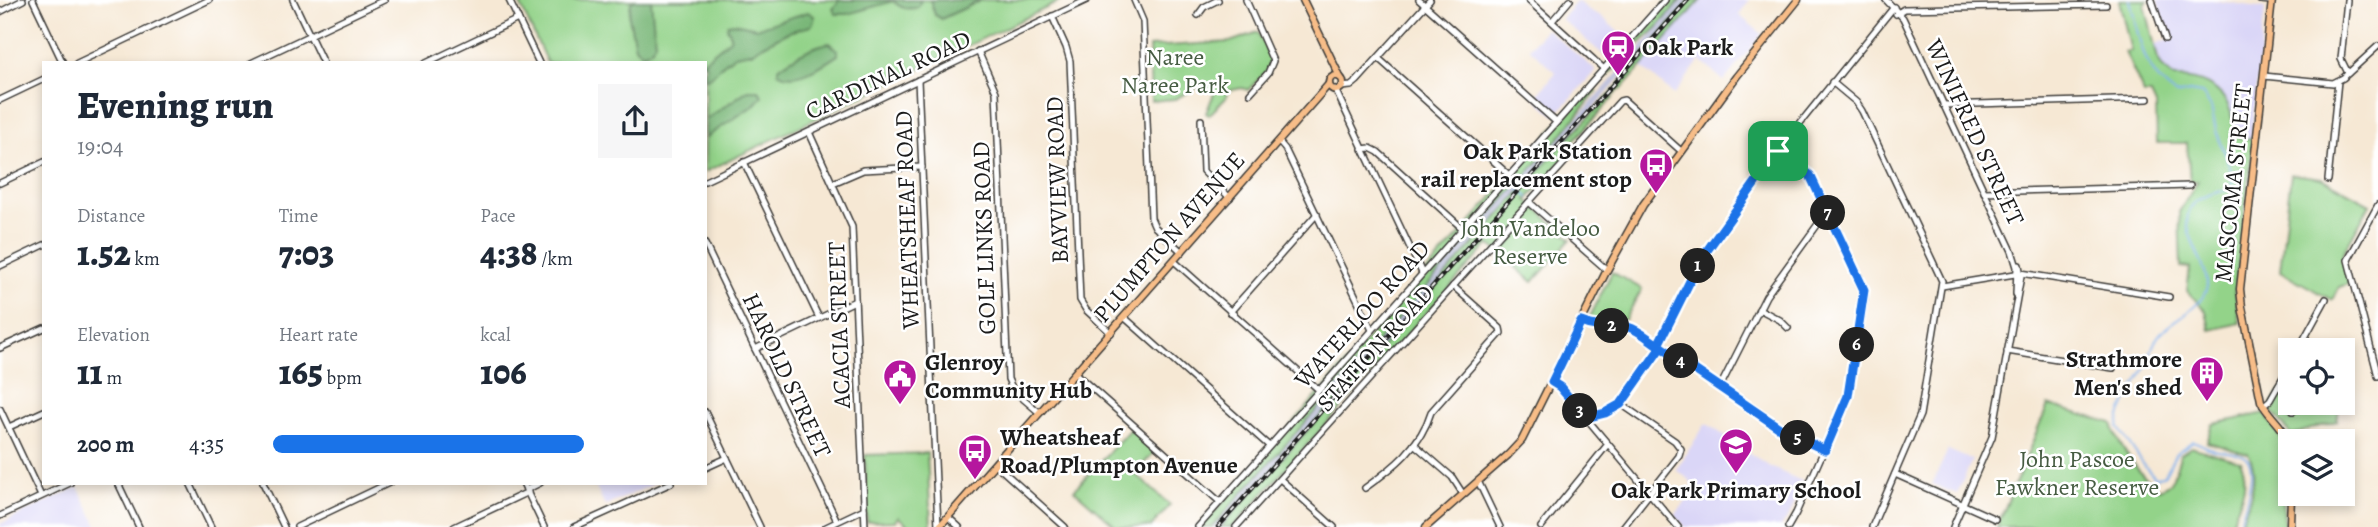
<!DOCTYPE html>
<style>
body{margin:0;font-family:Alegreya,serif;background:#f6f6f7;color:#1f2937;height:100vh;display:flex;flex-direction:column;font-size:26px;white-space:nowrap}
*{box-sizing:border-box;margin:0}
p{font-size:23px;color:#747a83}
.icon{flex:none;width:38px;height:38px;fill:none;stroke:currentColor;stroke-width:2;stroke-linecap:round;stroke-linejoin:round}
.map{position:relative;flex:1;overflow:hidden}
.side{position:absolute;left:42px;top:61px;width:665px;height:424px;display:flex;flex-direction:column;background:#fff;border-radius:0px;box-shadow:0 4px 10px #0003}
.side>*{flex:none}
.tools{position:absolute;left:2278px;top:338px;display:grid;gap:14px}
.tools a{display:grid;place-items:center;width:77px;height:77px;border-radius:0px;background:#fff;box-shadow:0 4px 10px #0003;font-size:35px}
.pin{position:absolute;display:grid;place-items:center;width:60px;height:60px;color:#fff;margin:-30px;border-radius:14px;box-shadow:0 4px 10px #0006}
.km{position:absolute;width:35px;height:35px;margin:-18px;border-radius:50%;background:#222;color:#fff;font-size:19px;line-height:35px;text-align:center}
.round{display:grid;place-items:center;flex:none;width:74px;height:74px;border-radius:0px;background:#f6f6f7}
.head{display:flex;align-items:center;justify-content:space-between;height:119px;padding:0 35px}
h1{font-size:38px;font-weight:800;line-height:52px}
.metrics{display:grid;grid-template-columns:repeat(3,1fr);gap:10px;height:119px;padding:7px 35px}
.metrics div{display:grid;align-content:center}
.metrics b{font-size:35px;font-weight:800}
.metrics small{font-size:19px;font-weight:400}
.metrics p{font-size:19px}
ul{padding:0 35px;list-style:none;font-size:23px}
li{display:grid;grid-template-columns:112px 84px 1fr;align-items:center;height:52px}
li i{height:18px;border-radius:9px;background:#1a73e8}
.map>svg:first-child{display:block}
</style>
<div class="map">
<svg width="2378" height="527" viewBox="0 0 2378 527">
<rect width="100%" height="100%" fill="#fff"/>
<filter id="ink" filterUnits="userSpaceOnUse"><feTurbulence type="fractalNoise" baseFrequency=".0143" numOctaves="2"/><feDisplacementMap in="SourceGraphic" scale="14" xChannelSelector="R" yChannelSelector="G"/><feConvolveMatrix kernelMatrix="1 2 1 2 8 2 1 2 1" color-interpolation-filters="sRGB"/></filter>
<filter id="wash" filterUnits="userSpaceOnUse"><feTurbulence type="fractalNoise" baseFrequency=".00686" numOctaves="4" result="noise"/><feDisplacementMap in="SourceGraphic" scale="28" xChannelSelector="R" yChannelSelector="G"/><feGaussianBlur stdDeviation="1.57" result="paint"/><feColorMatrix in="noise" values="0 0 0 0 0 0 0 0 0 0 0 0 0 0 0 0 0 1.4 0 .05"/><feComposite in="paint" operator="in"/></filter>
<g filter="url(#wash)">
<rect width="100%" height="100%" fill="#f6e8d4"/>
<g fill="#dad6f7">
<path d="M 1701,0 L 1749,0 L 1739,15 L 1762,34 L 1724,81 L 1700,60 L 1674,95 L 1642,67 Z"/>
<path d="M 2157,0 L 2212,0 L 2265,8 L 2251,138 L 2239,137 L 2234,129 L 2229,108 L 2178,77 L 2174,78 L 2162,67 L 2155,44 L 2170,39 Z"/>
<path d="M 1577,1 L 1596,15 L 1601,16 L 1624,37 L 1606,57 L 1561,19 Z"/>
<path d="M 1546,29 L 1596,70 L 1555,116 L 1535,98 L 1556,72 L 1529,48 Z"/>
<path d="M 1706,423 L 1770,467 L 1804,482 L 1789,516 L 1781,527 L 1685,527 L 1675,515 L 1694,492 L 1690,480 L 1676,470 Z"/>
<path d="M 1948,450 L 1972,460 L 1957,494 L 1932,484 Z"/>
<path d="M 594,483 L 656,483 L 605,506 Z"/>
<path d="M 78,487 L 98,527 L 0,527 L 0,524 Z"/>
</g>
<path fill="#c0c2dd" d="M 1681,0 L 1690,0 L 1221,527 L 1212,527 L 1657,29 Z"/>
<g fill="#93d389" stroke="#587852" stroke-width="2">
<path d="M 518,0 L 1063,0 L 705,172 L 705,63 L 547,63 Z"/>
<path d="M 1668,0 L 1681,0 L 1657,28 L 1633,49 L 1634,51 L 1626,58 L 1623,64 L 1621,63 L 1595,87 L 1593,85 L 1649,25 Z"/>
<path d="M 1690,0 L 1701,0 L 1621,90 L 1619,89 L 1614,95 L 1612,93 Z"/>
<path d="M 2119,0 L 2148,0 L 2145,5 L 2158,59 L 2162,67 L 2174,78 C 2197,77 2222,86 2230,110 C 2233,119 2233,128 2239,137 L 2254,139 L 2235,290 L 2240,323 L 2210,330 L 2206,311 L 2187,291 L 2190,268 L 2181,267 L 2179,212 L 2198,181 L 2190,181 L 2187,143 L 2157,143 L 2156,105 L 2151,94 L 2144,94 L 2125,52 L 2131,51 Z"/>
<path d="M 1258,32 L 1271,60 L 1266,72 L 1248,90 L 1242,88 L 1227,91 L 1226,98 L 1209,115 L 1206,113 L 1215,91 L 1198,87 L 1175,99 L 1151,101 L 1149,47 L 1230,42 Z"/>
<path d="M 1593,88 L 1597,91 L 1560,137 L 1212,527 L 1201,527 L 1560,121 Z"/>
<path d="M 1610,95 L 1613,98 L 1570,145 L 1573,149 L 1527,200 L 1571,239 L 1533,282 L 1489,244 L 1233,527 L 1221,527 L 1561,146 Z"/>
<path d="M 2291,174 L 2322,178 L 2370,204 L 2342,255 L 2348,284 L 2339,287 L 2332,300 L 2280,271 Z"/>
<path d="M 1612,272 L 1642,289 L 1624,321 L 1595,322 L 1589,319 Z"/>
<path d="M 2281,391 L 2286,393 L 2292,413 L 2301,414 L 2340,403 L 2337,421 L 2291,435 L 2271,409 L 2271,404 Z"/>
<path d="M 2048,405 L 2112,423 C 2116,443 2141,478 2159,489 L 2171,483 L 2181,454 L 2191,447 L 2240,461 C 2252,483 2237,506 2230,527 L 1997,527 Z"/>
<path d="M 2265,413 L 2282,440 L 2284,527 L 2239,527 C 2248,506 2261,476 2248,454 L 2207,442 L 2213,424 Z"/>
<path d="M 1130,429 L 1155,451 L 1135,474 L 1170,505 L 1151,527 L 1116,527 L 1074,490 Z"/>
<path d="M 927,453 L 931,526 L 910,527 L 898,517 L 895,521 L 867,522 L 865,455 Z"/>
</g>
<g fill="#76b575" stroke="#496848" stroke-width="2">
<path d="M 637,0 L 651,0 L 655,42 L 651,50 L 643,54 L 635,47 L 629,17 L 631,2 Z"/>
<path d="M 839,0 L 921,0 L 918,7 C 909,10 900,8 893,1 L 848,14 L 836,14 L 833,9 Z"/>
<path d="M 930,0 L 982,0 L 941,19 L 935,15 Z"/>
<path d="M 808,12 L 814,16 L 814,21 L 811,26 L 788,32 L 751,52 L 735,55 L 722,65 L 713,75 L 705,79 L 705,63 L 701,63 L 730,39 L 731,35 L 727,28 L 728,24 L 734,23 L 757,28 Z"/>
<path d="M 830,43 L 838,51 L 838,55 C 823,65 795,84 778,72 L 778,68 C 792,58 812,45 830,43 Z"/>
<path d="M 748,90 L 759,90 L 762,96 L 754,105 L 705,138 L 705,120 Z"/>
</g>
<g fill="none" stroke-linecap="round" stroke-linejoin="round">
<g stroke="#81b1ec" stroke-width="2">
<path d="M 2130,0 C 2140,39 2141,70 2176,95 L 2189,92 L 2202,94 L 2211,107 L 2216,131 L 2229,163 L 2233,181 L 2227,191 C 2219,191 2210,194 2202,198 C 2163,218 2215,266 2206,290 C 2199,310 2173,319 2160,334 C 2152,343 2151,354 2147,364 C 2137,385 2121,403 2118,427 L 2146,468 L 2155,477 L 2164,476 L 2176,453 L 2193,441 C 2202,444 2210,450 2219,451 C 2227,452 2239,452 2246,458 C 2259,468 2243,514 2237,527"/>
<path d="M 1509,180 L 1515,186"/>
<path d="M 1521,191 L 1528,197"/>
</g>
</g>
</g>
<g filter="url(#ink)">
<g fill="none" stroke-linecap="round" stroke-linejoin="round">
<g stroke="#3d3b38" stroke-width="8">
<g id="minor">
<path d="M 33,0 L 63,63"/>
<path d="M 293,0 L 323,63"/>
<path d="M 509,0 L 539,63"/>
<path d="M 1134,0 L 1143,21 L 1151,218 L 1155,227 L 1182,252"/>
<path d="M 1246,0 L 1273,61 L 1268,73 L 1250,93"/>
<path d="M 1419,0 L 1556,122"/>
<path d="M 1528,0 L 1604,69"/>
<path d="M 1886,0 L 1903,18 L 2012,251 L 2017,267 L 2016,294"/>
<path d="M 2152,0 L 2165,39"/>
<path d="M 2260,0 L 2272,1"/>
<path d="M 2347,0 L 2341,59 L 2348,73"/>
<path d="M 0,12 L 23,0"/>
<path d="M 1896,14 L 1904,9 L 2106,5"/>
<path d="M 1198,15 L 1204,7 L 1218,0"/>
<path d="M 1052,16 L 1066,47 L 1070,61 L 1080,300 L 1086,310 L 1111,333"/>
<path d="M 1552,21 L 1570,0"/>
<path d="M 978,51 L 996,92 L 1008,379 L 1013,390 L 1040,413"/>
<path d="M 1378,58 L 1509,175"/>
<path d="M 77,63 L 209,0"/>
<path d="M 251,63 L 384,0"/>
<path d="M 426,63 L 518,19"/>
<path d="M 2264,76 L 2333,83 L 2343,78 L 2378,46"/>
<path d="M 918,80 L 938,527"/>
<path d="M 1832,82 L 1856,102 L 1862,111 L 1942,281 L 1920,415 L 1872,527"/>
<path d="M 1341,87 L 1351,86 L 1357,81 L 1430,0"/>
<path d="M 1335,89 L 1422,273"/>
<path d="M 0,100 L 44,79"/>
<path d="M 1943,105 L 2148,99"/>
<path d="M 1201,120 L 1203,171 L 1230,198"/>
<path d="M 809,132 L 852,227 L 865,527"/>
<path d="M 1279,142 L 1285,149 L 1372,330"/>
<path d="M 1362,149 L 1370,148 L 1378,152 L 1462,228"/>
<path d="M 1778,151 L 1806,171 L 1813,181 L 1863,285 L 1865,296 L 1848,396 L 1796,513 L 1788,527"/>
<path d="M 744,162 L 819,318"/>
<path d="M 2328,180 L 2338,81"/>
<path d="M 705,181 L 1087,0"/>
<path d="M 0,183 L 44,162"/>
<path d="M 833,183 L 863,170 L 922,167"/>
<path d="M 1984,192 L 2190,186"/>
<path d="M 1529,202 L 1607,270"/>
<path d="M 2378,205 L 2348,260 L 2378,376"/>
<path d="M 705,244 L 837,521"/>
<path d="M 1174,261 L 1319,390"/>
<path d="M 0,266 L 44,245"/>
<path d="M 1942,286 L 2021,273 L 2169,297"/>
<path d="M 1759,309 L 1780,320 L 1788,328"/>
<path d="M 1230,312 L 1317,214"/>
<path d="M 1124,317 L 1268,445"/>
<path d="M 1581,322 C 1601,331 1613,323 1632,328 L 1784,431 L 1824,450"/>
<path d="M 1658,345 L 1706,252 L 1784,143 L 1894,7"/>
<path d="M 0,348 L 44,328"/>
<path d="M 755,349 L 855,301"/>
<path d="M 2298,350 L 2326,299"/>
<path d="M 2007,351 L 2113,368"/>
<path d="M 1075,373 L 1220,502"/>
<path d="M 1552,382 L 1560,387 L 1678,527"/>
<path d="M 2278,386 L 2286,391 L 2291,401"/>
<path d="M 1720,387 L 1766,296 L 1818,224 L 1830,215"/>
<path d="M 2291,402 L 2293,411"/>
<path d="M 1621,404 L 1675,441 L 1681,449 L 1679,456 L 1623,527"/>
<path d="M 2263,406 L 2270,400 L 2291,363"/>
<path d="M 0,409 L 41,496"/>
<path d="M 705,412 L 760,527"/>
<path d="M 1586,418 L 1610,411 L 1624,400 L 1661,347"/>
<path d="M 9,427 L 44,411"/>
<path d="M 1414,444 L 1452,477 L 1463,494"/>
<path d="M 995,464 L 1065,527"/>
<path d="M 705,468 L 727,458"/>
<path d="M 1895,474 L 1995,519"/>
<path d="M 1280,479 L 1334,527"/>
<path d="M 1478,481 L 1500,527"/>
<path d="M 118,483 L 139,527"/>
<path d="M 190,483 L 211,527"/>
<path d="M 263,483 L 284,527"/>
<path d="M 523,483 L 544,527"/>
<path d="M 1365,488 C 1393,468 1421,446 1431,412 L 1501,333 L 1500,328 L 1453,286"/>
<path d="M 526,490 L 540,483"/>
<path d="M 0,516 L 70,483"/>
<path d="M 948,517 L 959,527"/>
<path d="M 297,527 L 389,483"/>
<path d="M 454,527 L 528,492"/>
<path d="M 574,527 L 671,483"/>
<path d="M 826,527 L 864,509"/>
<path d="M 1198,527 L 1665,0"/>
<path d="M 1236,527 L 1620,101 L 1624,100 L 1681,151"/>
<path d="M 1541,527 L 1608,444"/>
<path d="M 1953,527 L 1992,437 L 2021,276 L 2019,265"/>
</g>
</g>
<g stroke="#3d3b38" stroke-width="9">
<g id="major">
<path d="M 1303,0 L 1340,77"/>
<path d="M 2272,0 L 2240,289 L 2242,307 L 2261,401 C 2267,415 2282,424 2287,438 C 2295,456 2290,505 2290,527"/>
<circle cx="1336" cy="83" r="7"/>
<path d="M 939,527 L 1329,84"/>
<path d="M 1426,527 L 1508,455 L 1522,440 L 1607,270 L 1643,205 L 1736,77 L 1798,0"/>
</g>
</g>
<use href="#minor" stroke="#fff" stroke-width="5"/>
<use href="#major" stroke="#f7bd88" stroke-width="6"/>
<g stroke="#1c1c1c" stroke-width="4.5">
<path id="rail" d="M 1218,527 L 1688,0"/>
</g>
<use href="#rail" stroke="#fff" stroke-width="2" stroke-dasharray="5" stroke-linecap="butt"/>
</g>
</g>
<g fill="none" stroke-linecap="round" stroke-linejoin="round" filter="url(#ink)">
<g stroke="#fff" stroke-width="14">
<path id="route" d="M 1778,151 L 1810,175 L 1864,290 L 1848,396 L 1825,450 L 1784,431 L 1661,347 L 1621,404 L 1605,413 L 1586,418 L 1560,387 L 1552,382 L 1581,322 C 1602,331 1609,322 1628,327 C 1639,330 1649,339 1658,345 L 1701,259 Z"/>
</g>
<use href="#route" stroke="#1a73e8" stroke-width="9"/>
</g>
<defs>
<g id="station-pin" transform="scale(1.75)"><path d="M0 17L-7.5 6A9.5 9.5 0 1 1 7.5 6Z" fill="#b5179e" stroke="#fff"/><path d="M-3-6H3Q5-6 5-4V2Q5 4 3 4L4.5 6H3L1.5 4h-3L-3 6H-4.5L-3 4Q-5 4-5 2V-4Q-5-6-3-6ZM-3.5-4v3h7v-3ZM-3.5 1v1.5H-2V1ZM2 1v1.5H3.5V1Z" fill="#fff"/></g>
<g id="bus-pin" transform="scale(1.75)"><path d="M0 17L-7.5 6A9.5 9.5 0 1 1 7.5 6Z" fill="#b5179e" stroke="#fff"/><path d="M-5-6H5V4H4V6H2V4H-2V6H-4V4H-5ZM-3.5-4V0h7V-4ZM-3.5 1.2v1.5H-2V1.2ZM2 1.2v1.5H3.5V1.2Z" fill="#fff"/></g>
<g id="building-pin" transform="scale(1.75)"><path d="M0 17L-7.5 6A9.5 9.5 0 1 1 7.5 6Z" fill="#b5179e" stroke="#fff"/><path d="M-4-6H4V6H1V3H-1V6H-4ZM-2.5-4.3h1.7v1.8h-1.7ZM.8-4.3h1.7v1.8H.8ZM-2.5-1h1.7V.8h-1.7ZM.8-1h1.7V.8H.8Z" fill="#fff"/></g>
<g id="civic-pin" transform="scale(1.75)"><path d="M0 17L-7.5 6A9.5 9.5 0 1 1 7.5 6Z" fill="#b5179e" stroke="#fff"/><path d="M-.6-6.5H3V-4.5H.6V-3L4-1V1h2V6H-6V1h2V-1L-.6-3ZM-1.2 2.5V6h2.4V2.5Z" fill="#fff"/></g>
<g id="school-pin" transform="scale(1.75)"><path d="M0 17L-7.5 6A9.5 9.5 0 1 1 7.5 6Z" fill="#b5179e" stroke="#fff"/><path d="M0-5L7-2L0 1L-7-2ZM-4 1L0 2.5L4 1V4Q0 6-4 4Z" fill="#fff"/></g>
</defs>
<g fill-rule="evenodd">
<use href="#station-pin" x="1618" y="47"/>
<use href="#bus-pin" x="1656" y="165"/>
<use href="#building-pin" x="2207" y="373"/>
<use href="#civic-pin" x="900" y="376"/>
<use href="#school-pin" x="1736" y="445"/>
<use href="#bus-pin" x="975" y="451"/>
</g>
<g text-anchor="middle" stroke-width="5" stroke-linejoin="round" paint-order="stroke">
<g font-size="24" font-weight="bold" fill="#1c1c1c" stroke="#fff" text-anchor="start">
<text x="1642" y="55">Oak Park</text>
<text x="1632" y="159" text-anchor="end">Oak Park Station<tspan x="1632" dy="28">rail replacement stop</tspan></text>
<text x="2182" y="367" text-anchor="end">Strathmore<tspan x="2182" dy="28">Men's shed</tspan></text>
<text x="925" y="370">Glenroy<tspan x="925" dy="28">Community Hub</tspan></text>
<text x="1000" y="445">Wheatsheaf<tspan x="1000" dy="28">Road/Plumpton Avenue</tspan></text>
<text x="1736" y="498" text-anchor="middle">Oak Park Primary School</text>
</g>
<g font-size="24" fill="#465c42" stroke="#fff">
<text x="1175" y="65">Naree<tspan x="1175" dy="28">Naree Park</tspan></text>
<text x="1530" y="236">John Vandeloo<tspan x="1530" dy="28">Reserve</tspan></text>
<text x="2077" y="467">John Pascoe<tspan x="2077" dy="28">Fawkner Reserve</tspan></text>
</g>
<g font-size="24" fill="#1c1c1c" stroke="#fff">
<text transform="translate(888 75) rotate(-25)" y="8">CARDINAL ROAD</text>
<text transform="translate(1975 132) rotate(65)" y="8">WINIFRED STREET</text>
<text transform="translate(1057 180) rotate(-92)" y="8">BAYVIEW ROAD</text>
<text transform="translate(2233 183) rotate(-84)" y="8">MASCOMA STREET</text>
<text transform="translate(907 220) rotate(-92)" y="8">WHEATSHEAF ROAD</text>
<text transform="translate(1169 237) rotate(-49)" y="8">PLUMPTON AVENUE</text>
<text transform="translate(984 238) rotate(-92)" y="8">GOLF LINKS ROAD</text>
<text transform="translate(1362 314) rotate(-48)" y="8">WATERLOO ROAD</text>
<text transform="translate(839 325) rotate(-92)" y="8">ACACIA STREET</text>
<text transform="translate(1375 348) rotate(-48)" y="8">STATION ROAD</text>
<text transform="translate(787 375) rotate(65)" y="8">HAROLD STREET</text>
</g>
</g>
</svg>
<div class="tools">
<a><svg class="icon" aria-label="locate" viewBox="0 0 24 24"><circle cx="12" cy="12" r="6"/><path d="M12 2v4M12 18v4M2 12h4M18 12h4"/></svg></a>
<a><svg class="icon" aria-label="layers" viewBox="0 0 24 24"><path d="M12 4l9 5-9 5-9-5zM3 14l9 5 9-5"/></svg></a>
</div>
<div class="pin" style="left:1778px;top:151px;background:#1e9e55"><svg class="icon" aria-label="arrive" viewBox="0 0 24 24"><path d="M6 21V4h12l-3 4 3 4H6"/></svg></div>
<b class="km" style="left:1698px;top:266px">1</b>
<b class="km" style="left:1612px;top:326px">2</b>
<b class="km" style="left:1580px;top:411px">3</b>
<b class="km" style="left:1681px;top:361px">4</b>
<b class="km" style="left:1798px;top:438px">5</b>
<b class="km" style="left:1857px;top:345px">6</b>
<b class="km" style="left:1828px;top:213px">7</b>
<section class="side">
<div class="head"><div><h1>Evening run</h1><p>19:04</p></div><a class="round"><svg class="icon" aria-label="share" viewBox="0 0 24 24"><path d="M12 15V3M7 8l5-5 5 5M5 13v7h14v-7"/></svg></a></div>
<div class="metrics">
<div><p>Distance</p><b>1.52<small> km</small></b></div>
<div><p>Time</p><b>7:03</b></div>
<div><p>Pace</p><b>4:38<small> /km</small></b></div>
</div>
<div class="metrics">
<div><p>Elevation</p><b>11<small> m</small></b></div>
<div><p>Heart rate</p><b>165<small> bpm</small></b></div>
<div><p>kcal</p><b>106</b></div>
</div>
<ul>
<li><b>200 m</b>4:35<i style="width:78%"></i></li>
</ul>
</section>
</div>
